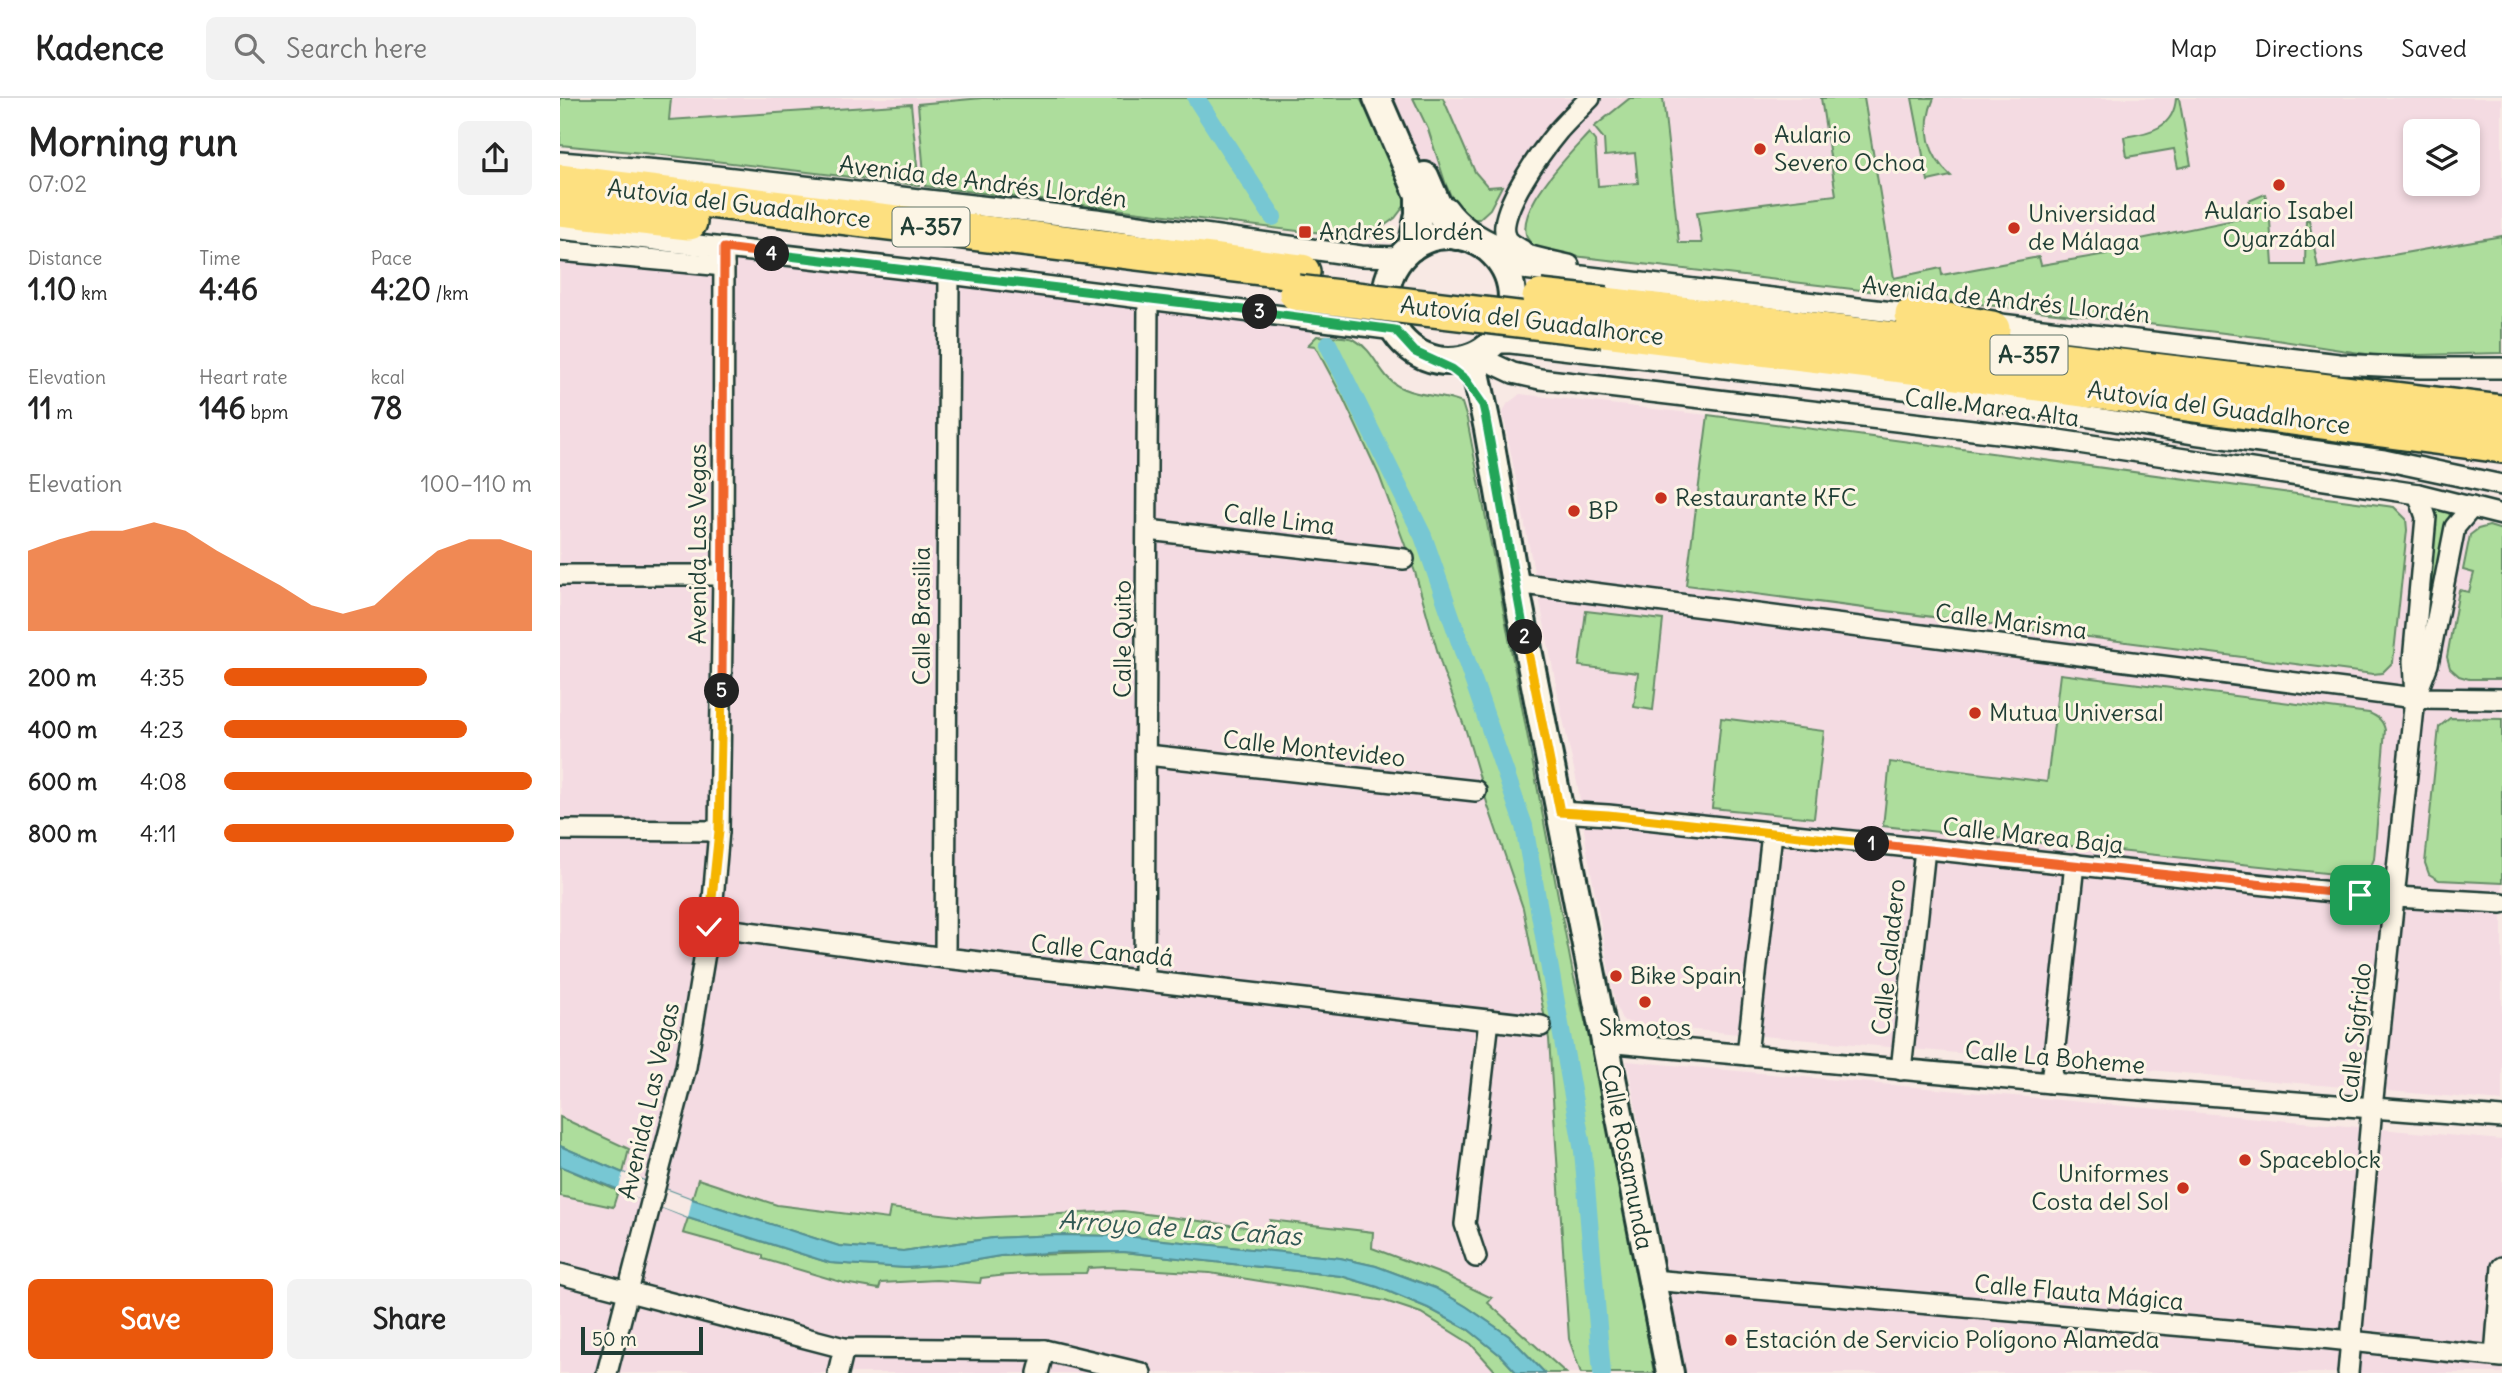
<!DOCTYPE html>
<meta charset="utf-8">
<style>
body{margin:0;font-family:Delius,sans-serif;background:#f2f2f2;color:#222;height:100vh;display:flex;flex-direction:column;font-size:26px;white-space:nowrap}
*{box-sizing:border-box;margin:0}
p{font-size:23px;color:#767676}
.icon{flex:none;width:38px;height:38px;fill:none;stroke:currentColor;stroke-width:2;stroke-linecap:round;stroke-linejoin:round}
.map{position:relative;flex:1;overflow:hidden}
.panel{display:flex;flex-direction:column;background:#fff;width:560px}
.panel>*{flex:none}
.tools{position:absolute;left:1843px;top:21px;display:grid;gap:14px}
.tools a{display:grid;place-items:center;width:77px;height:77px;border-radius:10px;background:#fff;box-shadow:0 4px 10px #0003;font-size:35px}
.scale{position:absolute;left:21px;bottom:18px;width:122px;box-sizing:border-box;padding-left:7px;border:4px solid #1f3d34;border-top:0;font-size:19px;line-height:24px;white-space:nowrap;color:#1f3d34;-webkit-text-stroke:5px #fcf5e5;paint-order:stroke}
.pin{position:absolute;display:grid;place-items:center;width:60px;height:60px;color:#fff;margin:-30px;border-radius:14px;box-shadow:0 4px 10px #0006}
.km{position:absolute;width:35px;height:35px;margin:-18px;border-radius:50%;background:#222;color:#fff;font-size:19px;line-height:35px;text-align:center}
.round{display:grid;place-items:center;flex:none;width:74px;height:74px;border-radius:10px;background:#f2f2f2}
.overview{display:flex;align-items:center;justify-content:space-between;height:119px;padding:0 28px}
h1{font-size:38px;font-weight:700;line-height:52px}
.figures{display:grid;grid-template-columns:repeat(3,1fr);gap:10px;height:119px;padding:7px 28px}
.figures div{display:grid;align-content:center}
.figures b{font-size:30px;font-weight:700}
.figures small{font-size:19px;font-weight:400}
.figures p{font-size:19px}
.chart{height:196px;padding:14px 28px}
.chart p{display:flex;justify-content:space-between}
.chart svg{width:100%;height:126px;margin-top:7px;fill:#ea580c;opacity:.7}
.cta{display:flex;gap:14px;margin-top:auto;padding:14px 28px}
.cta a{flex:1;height:80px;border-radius:10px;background:#ea580c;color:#fff;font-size:28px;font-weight:700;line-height:80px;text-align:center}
.cta a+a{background:#f2f2f2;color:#222}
ul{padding:0 28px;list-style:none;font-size:23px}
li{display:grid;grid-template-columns:112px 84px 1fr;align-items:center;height:52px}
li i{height:18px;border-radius:9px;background:#ea580c}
header{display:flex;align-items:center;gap:42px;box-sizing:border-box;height:98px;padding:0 35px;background:#fff;border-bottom:2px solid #e0e0e0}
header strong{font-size:33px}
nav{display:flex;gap:38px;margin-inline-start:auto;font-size:24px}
.search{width:490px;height:63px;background:#f2f2f2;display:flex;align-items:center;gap:18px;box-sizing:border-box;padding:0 24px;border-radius:10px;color:#767676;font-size:26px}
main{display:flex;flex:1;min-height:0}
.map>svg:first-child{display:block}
</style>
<header>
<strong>Kadence</strong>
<div class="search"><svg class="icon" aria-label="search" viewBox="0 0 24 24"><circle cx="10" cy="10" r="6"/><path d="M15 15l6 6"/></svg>Search here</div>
<nav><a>Map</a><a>Directions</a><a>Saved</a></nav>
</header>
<main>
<section class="panel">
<div class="overview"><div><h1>Morning run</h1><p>07:02</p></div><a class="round"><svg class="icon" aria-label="share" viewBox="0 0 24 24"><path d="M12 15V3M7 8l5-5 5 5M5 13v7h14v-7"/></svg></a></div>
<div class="figures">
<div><p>Distance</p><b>1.10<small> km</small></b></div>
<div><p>Time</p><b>4:46</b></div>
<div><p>Pace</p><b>4:20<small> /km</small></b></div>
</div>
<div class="figures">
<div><p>Elevation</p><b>11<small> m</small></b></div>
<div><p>Heart rate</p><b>146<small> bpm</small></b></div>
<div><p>kcal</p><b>78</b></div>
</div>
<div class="chart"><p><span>Elevation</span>100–110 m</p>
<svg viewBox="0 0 160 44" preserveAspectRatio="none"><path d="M0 44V16L10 12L20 9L30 9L40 6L50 9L60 16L70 22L80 28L90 35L100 38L110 35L120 25L130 16L140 12L150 12L160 16V44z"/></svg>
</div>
<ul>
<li><b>200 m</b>4:35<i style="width:66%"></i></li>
<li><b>400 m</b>4:23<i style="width:79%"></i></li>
<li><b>600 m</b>4:08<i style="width:100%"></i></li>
<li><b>800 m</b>4:11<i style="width:94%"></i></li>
</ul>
<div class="cta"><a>Save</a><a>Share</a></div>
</section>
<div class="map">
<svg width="1942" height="1275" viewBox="0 0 1942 1275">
<rect width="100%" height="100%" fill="#f8e9e4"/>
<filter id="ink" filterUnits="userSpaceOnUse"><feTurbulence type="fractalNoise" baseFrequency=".0143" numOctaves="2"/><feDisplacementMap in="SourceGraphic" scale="14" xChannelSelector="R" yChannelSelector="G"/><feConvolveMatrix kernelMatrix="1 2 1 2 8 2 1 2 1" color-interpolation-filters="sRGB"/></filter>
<g filter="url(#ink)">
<g fill="#f4dbe2" fill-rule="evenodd">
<path d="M 0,0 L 1942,0 L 1942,255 L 1819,258 L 1698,239 L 1114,170 L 973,147 L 967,136 L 966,121 L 937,99 L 930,111 L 919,121 L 896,110 L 885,87 L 851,99 L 835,120 L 810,138 L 785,137 L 103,57 L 0,47 ZM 1855,33 L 1908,33 L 1908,86 L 1855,86 Z"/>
<path d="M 0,145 L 128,156 L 201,148 L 740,214 L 819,377 L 855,474 L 883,573 L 906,633 L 928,708 L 963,810 L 989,941 L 1009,1241 L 1021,1275 L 0,1275 Z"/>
<path d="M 960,296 L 1148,317 L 1834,409 L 1942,432 L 1942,1003 L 1078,927 L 1062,922 L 1055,904 L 1027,752 L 1018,689 L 1002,617 L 943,315 L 947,306 Z"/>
<path d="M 1067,963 L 1942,1042 L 1942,1275 L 1126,1275 Z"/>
</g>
<g fill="#addd9c" stroke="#668d68" stroke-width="2">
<path d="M 0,0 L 111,0 L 109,22 L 351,6 L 359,87 L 103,57 L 0,47 Z"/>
<path d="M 422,0 L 800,0 L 851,99 L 835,120 L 810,138 L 738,133 L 365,88 L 358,6 Z"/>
<path d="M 853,0 L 883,0 L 915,74 L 928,89 L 942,88 L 930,111 L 919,121 L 912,121 L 896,110 L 886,87 L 868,31 Z"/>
<path d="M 1070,0 L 1103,0 L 1119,145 L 1142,145 L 1137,114 L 1276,97 L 1261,0 L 1304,0 L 1334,180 L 1381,170 L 1382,177 L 1479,159 L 1481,167 L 1547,156 L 1546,148 L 1689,119 L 1689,103 L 1705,96 L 1709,108 L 1713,167 L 1745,167 L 1746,122 L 1749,122 L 1758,170 L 1942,138 L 1942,255 L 1819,258 L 1698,239 L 997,156 C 992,155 986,154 981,152 C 932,131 1012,54 1029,35 L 1035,43 L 1038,88 L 1078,85 L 1075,55 L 1045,58 L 1044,41 L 1034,29 Z"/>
<path d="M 1352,0 L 1374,0 C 1361,29 1368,58 1391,78 L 1368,83 Z"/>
<path d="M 1616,0 L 1619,0 L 1631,67 L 1618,70 L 1614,51 L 1567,59 L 1564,39 C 1590,35 1614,30 1616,0 Z"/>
<path d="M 757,238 C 768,239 785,237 795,242 C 817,254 819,281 844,291 C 863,299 884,297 902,305 L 907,321 L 1013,876 L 1045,999 L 1094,1275 L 1021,1275 L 1009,1241 L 989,941 L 963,810 L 928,708 L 906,633 L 883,573 L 855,474 L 819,377 L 783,300 L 755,248 L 748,247 Z"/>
<path d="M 1148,317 L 1834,409 L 1846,421 L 1847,432 L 1833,564 L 1822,575 L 1813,576 L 1126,487 Z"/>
<path d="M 1876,410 L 1889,413 L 1890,420 L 1863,556 L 1872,413 Z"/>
<path d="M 1929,428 L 1942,432 L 1942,581 L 1909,581 L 1899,578 L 1890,570 L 1887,559 L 1899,492 L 1909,494 L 1914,475 L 1903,472 L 1910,437 L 1918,431 Z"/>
<path d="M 1026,513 L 1103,522 L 1093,612 L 1074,609 L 1078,575 L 1019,568 Z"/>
<path d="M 1500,576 L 1809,615 C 1818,619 1823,622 1825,632 L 1814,761 C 1810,772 1806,776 1794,778 L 1417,738 L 1417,729 L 1398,727 L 1397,736 L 1323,728 L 1330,664 L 1487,684 Z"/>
<path d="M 1161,620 L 1264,633 L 1254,720 L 1152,710 Z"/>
<path d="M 1890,620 L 1942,621 L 1942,785 L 1879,782 L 1869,776 L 1865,765 L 1879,629 Z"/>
<path d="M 0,1019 L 69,1051 L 63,1075 L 0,1048 Z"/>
<path d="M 0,1068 L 58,1093 L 53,1109 L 0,1098 Z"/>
<path d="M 138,1081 L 217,1107 L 328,1121 L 330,1110 L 416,1120 L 563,1113 L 708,1132 L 710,1122 L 813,1134 L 812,1150 L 884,1177 L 932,1200 L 928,1205 L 1006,1275 L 985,1275 L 949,1238 L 907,1209 L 875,1190 L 816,1168 L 780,1160 L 564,1138 L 495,1137 L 433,1140 L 343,1153 L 279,1148 L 132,1101 Z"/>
<path d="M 128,1120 L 270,1165 L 346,1170 L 387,1167 L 440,1158 L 564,1154 L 781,1178 L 818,1189 L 868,1210 L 909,1232 L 940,1257 L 957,1275 L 937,1275 L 911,1246 L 861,1215 L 825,1203 L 650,1175 L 547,1169 L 528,1170 L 526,1175 C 490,1175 457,1175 421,1180 L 420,1185 L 376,1182 L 321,1185 L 319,1191 L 284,1185 L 203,1161 L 203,1157 L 123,1135 Z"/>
</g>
<path fill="#77c7d3" stroke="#549093" stroke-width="2" d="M 0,1048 L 63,1075 L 132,1101 L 279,1148 L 343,1153 L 433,1140 L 495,1137 L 564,1138 L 780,1160 L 816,1168 L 875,1190 L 907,1209 L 949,1238 L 985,1275 L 957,1275 L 940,1257 L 909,1232 L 868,1210 L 818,1189 L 781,1178 L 564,1154 L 502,1154 L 440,1158 L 387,1167 L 346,1170 L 270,1165 L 128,1120 L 0,1068 Z"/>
<path fill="#f8e9e4" d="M 63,1075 L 132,1101 L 128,1120 L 58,1093 Z"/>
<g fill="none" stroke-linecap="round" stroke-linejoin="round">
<g stroke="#77c7d3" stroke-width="18">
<path d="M 636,0 L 713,119"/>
<path d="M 768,246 L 863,438 L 964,728 L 1023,1053 L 1042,1275"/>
</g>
<g stroke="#1f3d34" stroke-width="24">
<g id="street">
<path d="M 0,64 L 111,73 L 536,121 L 801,158 L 840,159"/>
<path d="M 887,109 C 914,147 967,158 1009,167"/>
<path d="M 0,131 L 389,176 L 835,232"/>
<path d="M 962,152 C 956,148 948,145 946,138 C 936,114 984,50 999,32 C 1009,21 1020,10 1030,0"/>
<path d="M 0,153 L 164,168"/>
<path d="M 945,169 L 1359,217"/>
<path d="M 1424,224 L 1779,266 L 1860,270 L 1942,270"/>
<path d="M 933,245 L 951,245 L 1404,298 L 1633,336 L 1824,362 L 1942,387"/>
<path d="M 917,258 L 953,275 L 980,281 L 1498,342 L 1858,396 L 1942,417"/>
<path d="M 588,432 L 844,461"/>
<path d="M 0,477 L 163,477"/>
<path d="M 955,485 L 1855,600 L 1942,601"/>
<path d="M 1858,592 L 1868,566 L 1895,429 L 1912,409"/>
<path d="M 587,657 L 916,693"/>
<path d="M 1000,714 L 1048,717 L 1800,797 L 1942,805"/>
<path d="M 0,732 L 159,733"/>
<path d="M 150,829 L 385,860 L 981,928"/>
<path d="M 385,860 L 389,176"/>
<path d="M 584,882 L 588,201"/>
<path d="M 1045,944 L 1491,985 L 1942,1020"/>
<path d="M 1187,957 L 1212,735"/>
<path d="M 1341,972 L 1365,751"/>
<path d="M 1491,985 L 1515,766"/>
<path d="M 916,1159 L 905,1126 L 929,922"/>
<path d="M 0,1176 L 284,1250 L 484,1252 L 581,1275"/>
<path d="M 1092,1182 L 1762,1240 L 1942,1259"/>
<path d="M 1935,1258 L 1942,1169"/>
<path d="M 47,1275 L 126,969 L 152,813 L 159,733 L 163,477 L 164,150"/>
<path d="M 278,1275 L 284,1250"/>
<path d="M 478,1275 L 484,1252"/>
<path d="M 1788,1275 L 1812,1010 L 1855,600 L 1853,563 L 1866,419 L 1858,396"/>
</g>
</g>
<g stroke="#1f3d34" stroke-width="32">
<g id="secondary">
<path d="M 817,0 L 859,97 L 859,116 L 852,149"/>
<path d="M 865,78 L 884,122 L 897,138"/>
<circle cx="889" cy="200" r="63"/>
<path d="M 914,259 L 915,270 L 928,331 L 955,485 L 1110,1275"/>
</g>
</g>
<g stroke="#1f3d34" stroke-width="40">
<g id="highway">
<path d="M 0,84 L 742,174"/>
<path d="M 0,110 L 129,124"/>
<path d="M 1046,207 L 1942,315"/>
<path d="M 1353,217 L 1432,231"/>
<path d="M 1043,231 L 1358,269 L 1942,347"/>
</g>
</g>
<use href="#street" stroke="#fcf5e5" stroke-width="19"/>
<use href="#secondary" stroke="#fcf5e5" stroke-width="26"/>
<use href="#highway" stroke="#fde080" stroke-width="35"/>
<g stroke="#1f3d34" stroke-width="40" stroke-linecap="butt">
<g id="highway-bridge">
<path d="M 737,195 L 1043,231"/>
<path d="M 980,200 L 1046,207"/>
</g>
</g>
<use href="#highway-bridge" stroke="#fde080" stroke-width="35"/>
</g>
</g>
<g fill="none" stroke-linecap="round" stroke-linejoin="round" filter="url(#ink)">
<g stroke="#fff" stroke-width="14">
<path id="split-1" d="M 1312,746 L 1800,797"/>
</g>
<g stroke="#fff" stroke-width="14">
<path id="split-2" d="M 965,539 L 1000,714 L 1048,717 L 1312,746"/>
</g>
<g stroke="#fff" stroke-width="14">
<path id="split-3" d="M 700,214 L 835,232 L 855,254 L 892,271 L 905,281 L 923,307 L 925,316 L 965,539"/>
</g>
<g stroke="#fff" stroke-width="14">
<path id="split-4" d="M 212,156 L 700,214"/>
</g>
<g stroke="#fff" stroke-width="14">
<path id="split-5" d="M 162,593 L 164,150 L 212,156"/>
</g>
<g stroke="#fff" stroke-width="14">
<path id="split-6" d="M 149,829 L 159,733 L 162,593"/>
</g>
<use href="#split-1" stroke="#f0652b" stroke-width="9"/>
<use href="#split-2" stroke="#f5b400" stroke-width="9"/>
<use href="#split-3" stroke="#22a559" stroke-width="9"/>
<use href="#split-4" stroke="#22a559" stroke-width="9"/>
<use href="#split-5" stroke="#f0652b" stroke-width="9"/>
<use href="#split-6" stroke="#f5b400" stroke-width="9"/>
</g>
<g fill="#c8321e" stroke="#fcf5e5" stroke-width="2.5">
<circle cx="1200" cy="51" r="7"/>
<circle cx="1719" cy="87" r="7"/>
<circle cx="1454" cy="130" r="7"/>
<rect x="738" y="127" width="14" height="14" rx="3.5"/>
<circle cx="1101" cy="400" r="7"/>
<circle cx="1014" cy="413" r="7"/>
<circle cx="1415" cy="615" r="7"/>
<circle cx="1056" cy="878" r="7"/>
<circle cx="1085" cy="904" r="7"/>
<circle cx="1685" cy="1062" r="7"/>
<circle cx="1623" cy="1090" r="7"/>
<circle cx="1171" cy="1242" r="7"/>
</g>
<g text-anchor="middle" stroke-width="6" stroke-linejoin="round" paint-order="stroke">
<g fill="#fcf5e5" stroke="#617469" stroke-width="2">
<rect x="332.5" y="109.5" width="77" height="39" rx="5"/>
<rect x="1430.5" y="237.5" width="77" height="39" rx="5"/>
</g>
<g font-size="23" font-weight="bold" fill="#1f3d34">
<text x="371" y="137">A-357</text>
<text x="1469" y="265">A-357</text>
</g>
<g font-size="24" fill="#1f3d34" stroke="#fcf5e5" text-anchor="start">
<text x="1214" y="45">Aulario<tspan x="1214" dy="28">Severo Ochoa</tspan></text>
<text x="1719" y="121" text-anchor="middle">Aulario Isabel<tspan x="1719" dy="28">Oyarzábal</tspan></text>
<text x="1468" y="124">Universidad<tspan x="1468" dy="28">de Málaga</tspan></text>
<text x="759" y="142">Andrés Llordén</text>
<text x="1115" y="408">Restaurante KFC</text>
<text x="1028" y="421">BP</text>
<text x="1429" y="623">Mutua Universal</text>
<text x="1070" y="886">Bike Spain</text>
<text x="1085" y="938" text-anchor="middle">Skmotos</text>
<text x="1699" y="1070">Spaceblock</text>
<text x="1609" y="1084" text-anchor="end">Uniformes<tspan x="1609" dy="28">Costa del Sol</tspan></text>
<text x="1185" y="1250">Estación de Servicio Polígono Alameda</text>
</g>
<g font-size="24" fill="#1f3d34" stroke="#fcf5e5">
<text transform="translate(423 84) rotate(7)" y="8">Avenida de Andrés Llordén</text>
<text transform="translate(179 106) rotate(7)" y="8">Autovía del Guadalhorce</text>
<text transform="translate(1446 202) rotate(6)" y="8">Avenida de Andrés Llordén</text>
<text transform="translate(972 223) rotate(7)" y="8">Autovía del Guadalhorce</text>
<text transform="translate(1432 310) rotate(7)" y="8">Calle Marea Alta</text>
<text transform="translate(1659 310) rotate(8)" y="8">Autovía del Guadalhorce</text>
<text transform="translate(719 422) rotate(7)" y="8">Calle Lima</text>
<text transform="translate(138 446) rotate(-90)" y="8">Avenida Las Vegas</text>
<text transform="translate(362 518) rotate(-90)" y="8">Calle Brasilia</text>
<text transform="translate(1451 524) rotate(7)" y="8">Calle Marisma</text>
<text transform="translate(563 541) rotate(-90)" y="8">Calle Quito</text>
<text transform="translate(754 651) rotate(6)" y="8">Calle Montevideo</text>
<text transform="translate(1473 738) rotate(6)" y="8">Calle Marea Baja</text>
<text transform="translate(542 853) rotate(6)" y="8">Calle Canadá</text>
<text transform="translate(1329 859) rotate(-84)" y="8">Calle Caladero</text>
<text transform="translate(1796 935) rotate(-84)" y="8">Calle Sigfrido</text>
<text transform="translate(1495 960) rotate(5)" y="8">Calle La Boheme</text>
<text transform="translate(89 1003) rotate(-77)" y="8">Avenida Las Vegas</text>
<text transform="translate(1067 1059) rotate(79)" y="8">Calle Rosamunda</text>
<text transform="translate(1519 1195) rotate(5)" y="8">Calle Flauta Mágica</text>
</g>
<g font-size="26" font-style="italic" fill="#315954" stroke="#fcf5e5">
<text transform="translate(620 1130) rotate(4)" y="9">Arroyo de Las Cañas</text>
</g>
</g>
</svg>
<div class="tools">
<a><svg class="icon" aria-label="layers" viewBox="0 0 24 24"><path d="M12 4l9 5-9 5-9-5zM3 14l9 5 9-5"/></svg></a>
</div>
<div class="scale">50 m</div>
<div class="pin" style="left:1800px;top:797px;background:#1e9e55"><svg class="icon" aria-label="arrive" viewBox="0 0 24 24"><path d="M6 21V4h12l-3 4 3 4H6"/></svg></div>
<div class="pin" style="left:149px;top:829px;background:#d93025"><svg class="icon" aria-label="check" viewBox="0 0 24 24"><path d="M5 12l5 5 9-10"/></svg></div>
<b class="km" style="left:1312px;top:746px">1</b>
<b class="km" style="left:965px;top:539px">2</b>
<b class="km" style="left:700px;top:214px">3</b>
<b class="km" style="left:212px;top:156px">4</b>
<b class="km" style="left:162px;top:593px">5</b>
</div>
</main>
